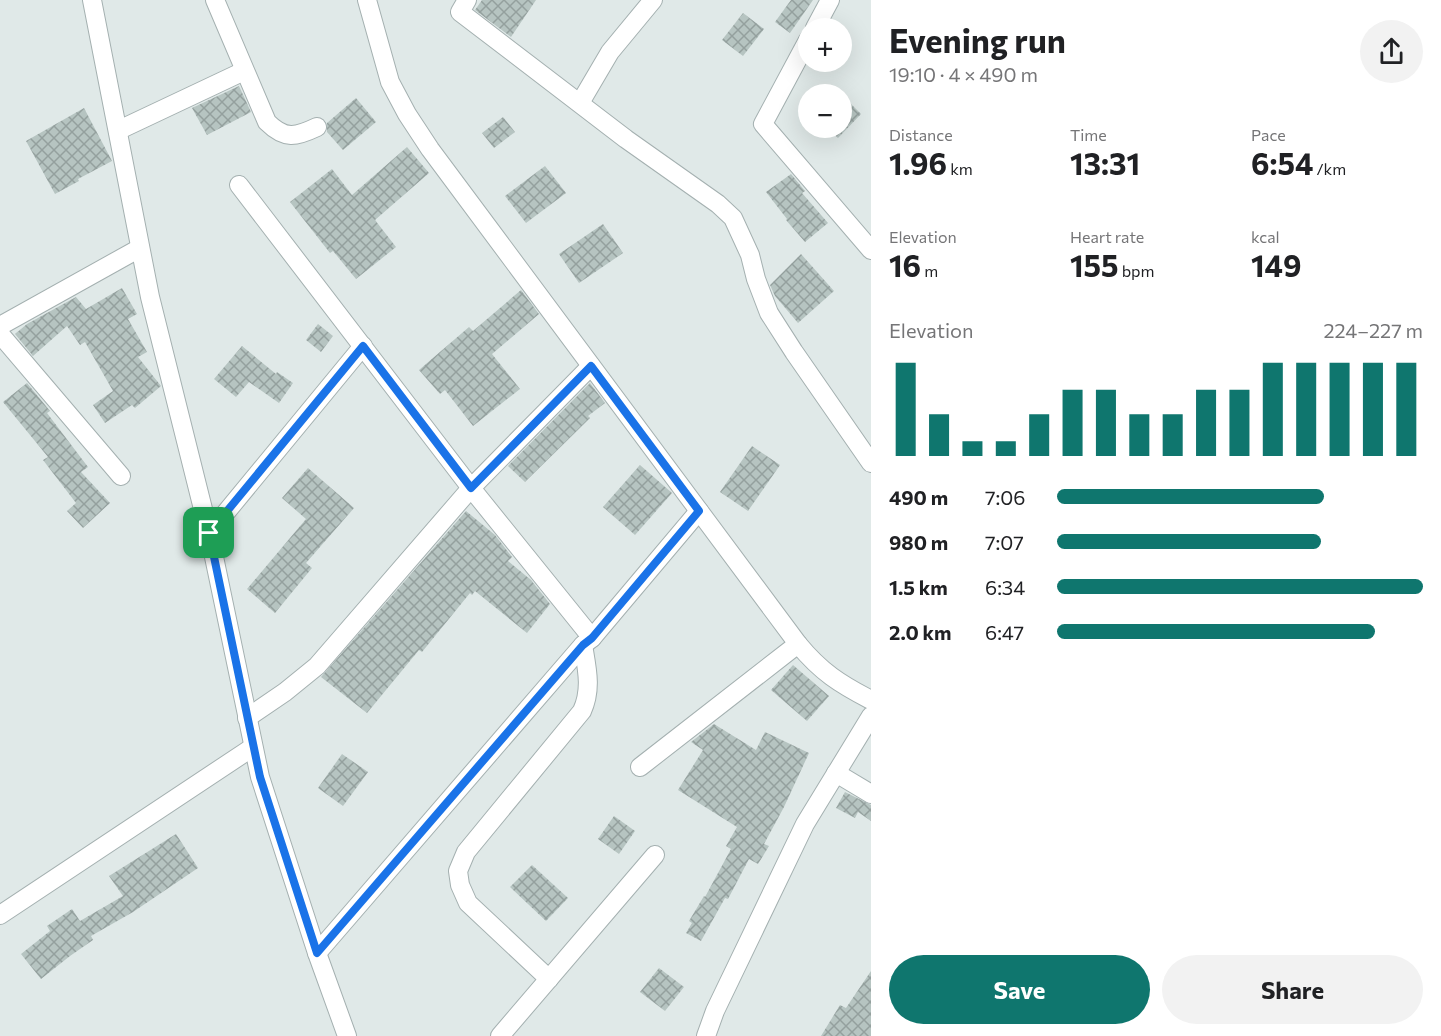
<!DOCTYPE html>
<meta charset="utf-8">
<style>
body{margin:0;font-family:Commissioner,sans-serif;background:#f2f2f2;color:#202124;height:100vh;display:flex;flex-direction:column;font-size:22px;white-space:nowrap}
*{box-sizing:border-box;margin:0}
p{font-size:20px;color:#757577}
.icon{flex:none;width:33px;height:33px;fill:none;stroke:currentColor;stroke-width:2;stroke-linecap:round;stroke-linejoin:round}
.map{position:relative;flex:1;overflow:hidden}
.sheet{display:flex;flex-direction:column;background:#fff;width:570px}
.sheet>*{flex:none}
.tools{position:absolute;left:798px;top:18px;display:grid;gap:12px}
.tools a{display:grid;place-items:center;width:54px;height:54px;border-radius:50%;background:#fff;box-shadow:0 6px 24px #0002;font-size:30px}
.pin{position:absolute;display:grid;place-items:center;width:51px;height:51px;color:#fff;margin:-26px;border-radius:12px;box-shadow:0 3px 9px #0006}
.round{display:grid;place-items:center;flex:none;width:63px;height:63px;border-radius:32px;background:#f2f2f2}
.headline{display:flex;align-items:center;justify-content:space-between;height:102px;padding:0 18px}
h1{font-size:33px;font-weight:700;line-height:45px}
.metrics{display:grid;grid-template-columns:repeat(3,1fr);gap:9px;height:102px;padding:6px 18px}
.metrics div{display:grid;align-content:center}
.metrics b{font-size:30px;font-weight:700}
.metrics small{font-size:16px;font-weight:400}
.metrics p{font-size:16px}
.chart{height:168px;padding:12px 18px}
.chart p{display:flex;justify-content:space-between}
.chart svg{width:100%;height:108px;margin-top:6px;stroke:#0f766e;stroke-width:6}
.cta{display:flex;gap:12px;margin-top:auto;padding:12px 18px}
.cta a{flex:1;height:69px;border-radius:36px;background:#0f766e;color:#fff;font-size:24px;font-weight:700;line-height:69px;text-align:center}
.cta a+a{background:#f2f2f2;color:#202124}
ul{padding:0 18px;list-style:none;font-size:20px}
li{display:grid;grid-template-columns:96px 72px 1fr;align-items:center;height:45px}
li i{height:15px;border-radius:8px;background:#0f766e}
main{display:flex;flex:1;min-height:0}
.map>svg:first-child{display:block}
</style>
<main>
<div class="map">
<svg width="871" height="1036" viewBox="0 0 871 1036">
<defs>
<pattern id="building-cross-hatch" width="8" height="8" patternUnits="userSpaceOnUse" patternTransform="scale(1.5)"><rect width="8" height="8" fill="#b6c4c1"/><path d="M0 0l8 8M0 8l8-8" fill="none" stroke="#94a09e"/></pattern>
</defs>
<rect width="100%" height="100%" fill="#e0e9e8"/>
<g fill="url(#building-cross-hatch)">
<path d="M 482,0 L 536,0 L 511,37 L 475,10 Z"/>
<path d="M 791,0 L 813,0 L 790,33 L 775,22 Z"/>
<path d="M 743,13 L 764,29 L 743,56 L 722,40 Z"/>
<path d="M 239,86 L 251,112 L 207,135 L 192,108 Z"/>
<path d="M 842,95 L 861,114 L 838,138 L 827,128 L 842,128 Z"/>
<path d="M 356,98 L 376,122 L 343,150 L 327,132 L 327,123 Z"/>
<path d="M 84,108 L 112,161 L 78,179 L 79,181 L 55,194 L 26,141 Z"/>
<path d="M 503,117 L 515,132 L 494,148 L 482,133 Z"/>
<path d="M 407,147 L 429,173 L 375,220 L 396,247 L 356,279 L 333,251 L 330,253 L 290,202 L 332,169 L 352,195 Z"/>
<path d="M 545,166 L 566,193 L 526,223 L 505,196 Z"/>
<path d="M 791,174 L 805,191 L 802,193 L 828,223 L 805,242 L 786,220 L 787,219 L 766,192 Z"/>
<path d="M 603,224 L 623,253 L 579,283 L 559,254 Z"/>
<path d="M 801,254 L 834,291 L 798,323 L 775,296 L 770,285 Z"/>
<path d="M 122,288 L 137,314 L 128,319 L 147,352 L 138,357 L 161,386 L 135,408 L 132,405 L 105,423 L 93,405 L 113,391 L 85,342 L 80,345 L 67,326 L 33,356 L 15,334 L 27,324 L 76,297 L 86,309 Z"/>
<path d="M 521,290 L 539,314 L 492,354 L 520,389 L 473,426 L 445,390 L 440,394 L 419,370 L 469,327 L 473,331 Z"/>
<path d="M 318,324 L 333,336 L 321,352 L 306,340 Z"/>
<path d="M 242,346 L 276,374 L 277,372 L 293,383 L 279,403 L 249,382 L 236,397 L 214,379 Z"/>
<path d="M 27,383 L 50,411 L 47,413 L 88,467 L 81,472 L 110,503 L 83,528 L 67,511 L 76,503 L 43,460 L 48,457 L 3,402 Z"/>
<path d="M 590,383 L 605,403 L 588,416 L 590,418 L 525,482 L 508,466 Z"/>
<path d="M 752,446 L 780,465 L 748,511 L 720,492 Z"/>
<path d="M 640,465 L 672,493 L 635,535 L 603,507 Z"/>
<path d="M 308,468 L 354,508 L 306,563 L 312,568 L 275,613 L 247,589 L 306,519 L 282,498 Z"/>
<path d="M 466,511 L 495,535 L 512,557 L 508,561 L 531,580 L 550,604 L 527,633 L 475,591 L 472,595 L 470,593 L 422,652 L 419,650 L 367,713 L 321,677 Z"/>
<path d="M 793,665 L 829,696 L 807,721 L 771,690 Z"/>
<path d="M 714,724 L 756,750 L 765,732 L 809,753 L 784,807 L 764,844 L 769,846 L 758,864 L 749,859 L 728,899 L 725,898 L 701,941 L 686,933 L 692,923 L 689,921 L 704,896 L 705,897 L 731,849 L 726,846 L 737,827 L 678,790 L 703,750 L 691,742 Z"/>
<path d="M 342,754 L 368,772 L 343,806 L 318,788 Z"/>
<path d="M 845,792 L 871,805 L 871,821 L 858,812 L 855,818 L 836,808 Z"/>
<path d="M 614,816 L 635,831 L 619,854 L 598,839 Z"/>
<path d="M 176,834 L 198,868 L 133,912 L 91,936 L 93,940 L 70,956 L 41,979 L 21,954 L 50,931 L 47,926 L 72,909 L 80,921 L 123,896 L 109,876 Z"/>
<path d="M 532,865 L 568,898 L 546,921 L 510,887 Z"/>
<path d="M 659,968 L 684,987 L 665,1011 L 640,992 Z"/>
<path d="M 871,971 L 871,1036 L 821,1036 L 840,1005 L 846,1008 Z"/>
</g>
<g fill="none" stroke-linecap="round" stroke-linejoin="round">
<g stroke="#a4b0b0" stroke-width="20">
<g id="minor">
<path d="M 92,0 L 150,297 L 209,533 L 260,777 L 317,953 L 347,1036"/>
<path d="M 215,0 L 267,122 C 285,140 296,137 317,127"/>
<path d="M 367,0 L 390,82 L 407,114 L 430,149 L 798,644 C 821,672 840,684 871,700"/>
<path d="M 467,0 L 460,12 L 626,139 L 718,204 L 733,218 L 750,255 L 756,279 L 769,313 L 794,352 L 871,463"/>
<path d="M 815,28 L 830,0"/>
<path d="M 808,40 L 763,124 L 871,250"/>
<path d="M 580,103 L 610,52 L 653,0"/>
<path d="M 119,130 L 244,71"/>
<path d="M 239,185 L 471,488 L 592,638"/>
<path d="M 0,326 L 140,248"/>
<path d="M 0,334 L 121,476"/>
<path d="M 209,533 L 363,346"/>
<path d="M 247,718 L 285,692 L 317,666 L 471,488 L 591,366"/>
<path d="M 640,767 L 798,644"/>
<path d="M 836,773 L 871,794"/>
<path d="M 0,915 L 253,747"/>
<path d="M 317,953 L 583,645 L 592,638 L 699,511"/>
<path d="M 549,979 L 468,903 L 460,885 L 458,871 L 466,852 L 582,711 C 592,689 587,669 583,645"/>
<path d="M 500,1036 L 655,855"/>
<path d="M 706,1036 L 715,1011 L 805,824 L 871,716"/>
</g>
</g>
<use href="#minor" stroke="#fff" stroke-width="18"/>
</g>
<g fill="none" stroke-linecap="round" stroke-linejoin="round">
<g stroke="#fff" stroke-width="12">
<path id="route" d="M 363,346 L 471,488 L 591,366 L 699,511 L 592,638 L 583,645 L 317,953 L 260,777 L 209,533 Z"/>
</g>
<use href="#route" stroke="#1a73e8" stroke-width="8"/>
</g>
</svg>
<div class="tools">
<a>+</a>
<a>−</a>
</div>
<div class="pin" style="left:209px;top:533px;background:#1e9e55"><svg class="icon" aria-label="arrive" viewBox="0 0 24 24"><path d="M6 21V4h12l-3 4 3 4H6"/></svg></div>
</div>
<section class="sheet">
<div class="headline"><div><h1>Evening run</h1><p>19:10 · 4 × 490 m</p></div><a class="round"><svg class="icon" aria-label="share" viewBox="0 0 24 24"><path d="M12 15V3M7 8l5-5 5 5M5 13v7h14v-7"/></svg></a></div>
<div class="metrics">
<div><p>Distance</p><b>1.96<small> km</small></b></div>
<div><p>Time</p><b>13:31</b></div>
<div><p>Pace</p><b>6:54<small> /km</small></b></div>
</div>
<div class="metrics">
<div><p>Elevation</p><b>16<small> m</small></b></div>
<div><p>Heart rate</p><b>155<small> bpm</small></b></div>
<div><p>kcal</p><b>149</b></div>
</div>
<div class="chart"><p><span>Elevation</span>224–227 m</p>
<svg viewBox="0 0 160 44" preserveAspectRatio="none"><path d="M5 44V6M15 44V27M25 44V38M35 44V38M45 44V27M55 44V17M65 44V17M75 44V27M85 44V27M95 44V17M105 44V17M115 44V6M125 44V6M135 44V6M145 44V6M155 44V6"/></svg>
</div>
<ul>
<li><b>490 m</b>7:06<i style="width:73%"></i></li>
<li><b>980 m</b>7:07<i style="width:72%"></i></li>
<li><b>1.5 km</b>6:34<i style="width:100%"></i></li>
<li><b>2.0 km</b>6:47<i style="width:87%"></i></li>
</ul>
<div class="cta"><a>Save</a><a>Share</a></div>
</section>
</main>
